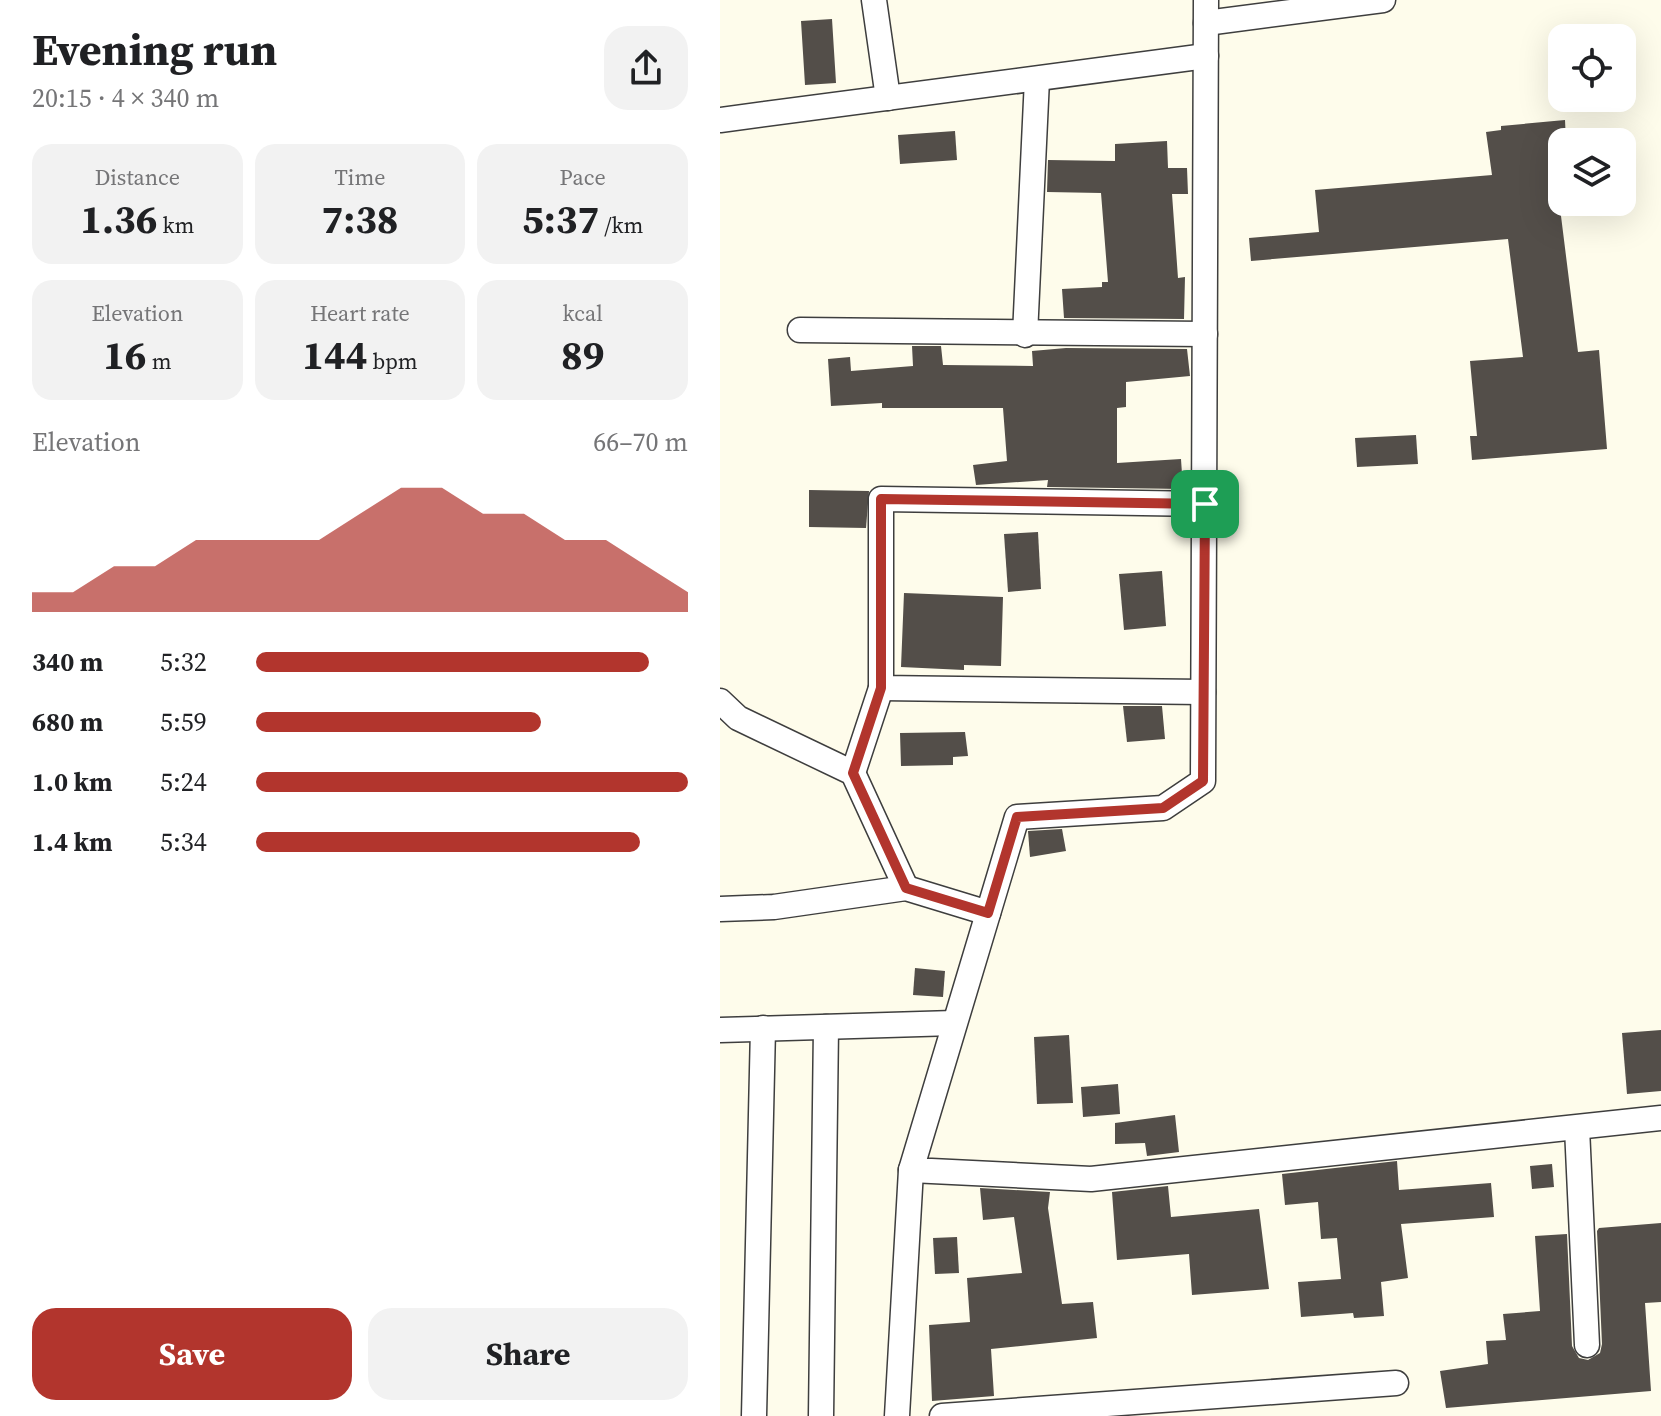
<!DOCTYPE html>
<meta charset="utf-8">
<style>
body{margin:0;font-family:"Source Serif 4",serif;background:#f2f2f2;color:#202124;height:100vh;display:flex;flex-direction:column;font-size:30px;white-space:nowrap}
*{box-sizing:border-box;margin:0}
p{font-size:26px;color:#757577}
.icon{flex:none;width:44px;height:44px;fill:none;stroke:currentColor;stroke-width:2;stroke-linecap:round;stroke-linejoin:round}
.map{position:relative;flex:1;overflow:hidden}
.sheet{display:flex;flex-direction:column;background:#fff;width:720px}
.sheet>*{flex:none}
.fabs{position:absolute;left:828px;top:24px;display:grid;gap:16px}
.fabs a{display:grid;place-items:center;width:88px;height:88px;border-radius:16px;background:#fff;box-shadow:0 8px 32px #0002;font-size:40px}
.pin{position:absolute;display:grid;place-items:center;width:68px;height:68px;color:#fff;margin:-34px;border-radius:16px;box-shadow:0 4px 12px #0006}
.round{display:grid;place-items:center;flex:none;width:84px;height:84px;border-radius:24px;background:#f2f2f2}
.headline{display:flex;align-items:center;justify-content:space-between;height:136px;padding:0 32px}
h1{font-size:44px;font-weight:700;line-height:60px}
.figures{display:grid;grid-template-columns:repeat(3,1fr);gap:12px;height:136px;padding:8px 32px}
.figures div{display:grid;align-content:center;border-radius:20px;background:#f2f2f2;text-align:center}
.figures b{font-size:40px;font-weight:700}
.figures small{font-size:22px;font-weight:400}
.figures p{font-size:22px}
.chart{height:224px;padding:16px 32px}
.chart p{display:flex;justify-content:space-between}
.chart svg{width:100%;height:144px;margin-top:8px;fill:#b2352d;opacity:.7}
.primary-button{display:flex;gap:16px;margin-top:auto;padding:16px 32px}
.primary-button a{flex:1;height:92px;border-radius:24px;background:#b2352d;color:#fff;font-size:32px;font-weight:700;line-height:92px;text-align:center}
.primary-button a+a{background:#f2f2f2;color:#202124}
ul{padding:0 32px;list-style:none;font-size:26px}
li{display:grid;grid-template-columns:128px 96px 1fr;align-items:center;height:60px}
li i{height:20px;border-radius:10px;background:#b2352d}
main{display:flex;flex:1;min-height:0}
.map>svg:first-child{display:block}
</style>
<main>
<section class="sheet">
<div class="headline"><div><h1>Evening run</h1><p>20:15 · 4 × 340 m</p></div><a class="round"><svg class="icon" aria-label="share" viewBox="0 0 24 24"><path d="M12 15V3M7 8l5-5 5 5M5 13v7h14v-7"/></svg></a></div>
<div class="figures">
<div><p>Distance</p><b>1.36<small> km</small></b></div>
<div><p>Time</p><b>7:38</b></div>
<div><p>Pace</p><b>5:37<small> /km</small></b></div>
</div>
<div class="figures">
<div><p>Elevation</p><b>16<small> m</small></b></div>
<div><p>Heart rate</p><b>144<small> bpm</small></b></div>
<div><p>kcal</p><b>89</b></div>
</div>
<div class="chart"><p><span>Elevation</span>66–70 m</p>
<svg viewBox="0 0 160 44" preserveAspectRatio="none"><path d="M0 44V38L10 38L20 30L30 30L40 22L50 22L60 22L70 22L80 14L90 6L100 6L110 14L120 14L130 22L140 22L150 30L160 38V44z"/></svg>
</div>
<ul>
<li><b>340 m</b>5:32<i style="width:91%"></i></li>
<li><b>680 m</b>5:59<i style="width:66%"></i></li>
<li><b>1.0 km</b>5:24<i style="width:100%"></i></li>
<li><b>1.4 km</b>5:34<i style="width:89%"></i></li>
</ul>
<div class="primary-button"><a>Save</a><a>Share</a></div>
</section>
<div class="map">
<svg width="941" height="1416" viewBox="0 0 941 1416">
<rect width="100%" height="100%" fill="#fefceb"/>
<g fill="#534e49">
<path d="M 112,19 L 116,83 L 85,85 L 81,21 Z"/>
<path d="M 845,120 L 846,142 L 842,142 L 842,199 L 839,200 L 858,352 L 879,350 L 887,449 L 752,460 L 750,436 L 757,436 L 750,361 L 803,357 L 788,239 L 531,261 L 529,238 L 599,232 L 595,190 L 772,175 L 766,132 L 781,130 L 781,126 Z"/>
<path d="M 235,131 L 237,160 L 180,164 L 178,135 Z"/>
<path d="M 447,141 L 448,168 L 467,168 L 468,194 L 452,194 L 458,278 L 465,277 L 464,319 L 344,318 L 342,289 L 382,287 L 382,282 L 388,282 L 381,193 L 327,192 L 328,160 L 395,161 L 395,144 Z"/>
<path d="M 192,346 L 221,346 L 223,365 L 313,366 L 312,351 L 346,348 L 467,349 L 470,376 L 406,382 L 406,407 L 397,408 L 397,463 L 461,459 L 463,489 L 327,487 L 328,480 L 256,485 L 253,465 L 287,461 L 283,408 L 162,408 L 162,403 L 111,406 L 108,359 L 130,357 L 131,371 L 193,366 Z"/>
<path d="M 696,435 L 698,464 L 637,467 L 635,438 Z"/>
<path d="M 89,490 L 149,491 L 146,528 L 89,527 Z"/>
<path d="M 318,532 L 321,589 L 288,592 L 284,534 Z"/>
<path d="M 442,571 L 446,626 L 404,630 L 399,574 Z"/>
<path d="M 184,593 L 283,597 L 281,666 L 244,665 L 244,670 L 181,667 Z"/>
<path d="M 403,706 L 442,706 L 445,739 L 407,742 Z"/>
<path d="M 245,732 L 248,756 L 233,757 L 233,765 L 181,766 L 180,733 Z"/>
<path d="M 342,829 L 346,851 L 310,857 L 308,831 Z"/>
<path d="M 195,968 L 225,971 L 223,997 L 193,995 Z"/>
<path d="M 941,1030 L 941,1091 L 907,1094 L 902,1033 Z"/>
<path d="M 349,1035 L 353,1103 L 317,1104 L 314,1037 Z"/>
<path d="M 398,1084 L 400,1114 L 363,1117 L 361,1087 Z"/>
<path d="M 455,1115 L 459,1152 L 427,1156 L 425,1143 L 395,1144 L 395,1123 Z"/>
<path d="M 677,1161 L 679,1190 L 771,1183 L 774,1217 L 681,1224 L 688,1278 L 661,1282 L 664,1316 L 634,1318 L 633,1313 L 581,1317 L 578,1282 L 621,1279 L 617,1238 L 601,1239 L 598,1202 L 565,1205 L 562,1174 Z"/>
<path d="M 832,1164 L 834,1187 L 812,1189 L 810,1166 Z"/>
<path d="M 448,1186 L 451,1217 L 539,1209 L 549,1289 L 472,1295 L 469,1254 L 397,1260 L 392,1192 Z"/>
<path d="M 260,1188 L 330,1192 L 328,1208 L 342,1304 L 373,1302 L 377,1338 L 271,1349 L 274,1396 L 212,1401 L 209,1325 L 250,1322 L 247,1278 L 302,1273 L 294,1217 L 263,1220 Z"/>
<path d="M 941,1223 L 941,1302 L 925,1303 L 931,1391 L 726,1408 L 720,1371 L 768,1364 L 766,1341 L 786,1340 L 783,1314 L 820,1311 L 815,1236 L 847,1234 L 852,1346 L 859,1358 L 868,1360 L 880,1353 L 882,1344 L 877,1231 L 879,1228 Z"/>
<path d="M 237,1237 L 239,1273 L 215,1274 L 213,1238 Z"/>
</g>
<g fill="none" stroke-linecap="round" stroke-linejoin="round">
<g stroke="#3e3e3e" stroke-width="27">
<g id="minor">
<path d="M 154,0 L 168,98"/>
<path d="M 486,0 L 483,781 L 443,808 L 297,817 L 191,1170 L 371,1179 L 941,1118"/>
<path d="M 486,23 L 663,0"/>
<path d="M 0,120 L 486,56"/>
<path d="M 80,330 L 485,334"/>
<path d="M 305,335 L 317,79"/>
<path d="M 483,692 L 161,688 L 161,499 L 485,504"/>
<path d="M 0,701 L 18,718 L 133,773 L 186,888"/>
<path d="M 133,773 L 161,688"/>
<path d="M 0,909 L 54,907 L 186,888 L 268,913"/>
<path d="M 0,1030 L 234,1023"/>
<path d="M 857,1128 L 867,1345"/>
<path d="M 34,1416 L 43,1028"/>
<path d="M 101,1416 L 106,1027"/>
<path d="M 177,1416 L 191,1170"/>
<path d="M 222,1416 L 676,1383"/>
</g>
</g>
<use href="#minor" stroke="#fff" stroke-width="24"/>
</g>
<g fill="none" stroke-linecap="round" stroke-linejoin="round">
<g stroke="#fff" stroke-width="16">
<path id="route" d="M 161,499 L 485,504 L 483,781 L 443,808 L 297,817 L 268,913 L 186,888 L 133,773 L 161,688 Z"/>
</g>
<use href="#route" stroke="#b2352d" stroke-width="10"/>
</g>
</svg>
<div class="fabs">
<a><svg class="icon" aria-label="locate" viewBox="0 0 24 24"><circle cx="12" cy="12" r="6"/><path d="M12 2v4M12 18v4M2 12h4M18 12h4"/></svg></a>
<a><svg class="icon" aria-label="layers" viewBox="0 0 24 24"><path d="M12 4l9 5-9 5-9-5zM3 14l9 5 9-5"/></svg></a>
</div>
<div class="pin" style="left:485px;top:504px;background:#1e9e55"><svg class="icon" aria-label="arrive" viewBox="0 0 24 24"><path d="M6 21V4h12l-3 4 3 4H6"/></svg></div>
</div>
</main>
